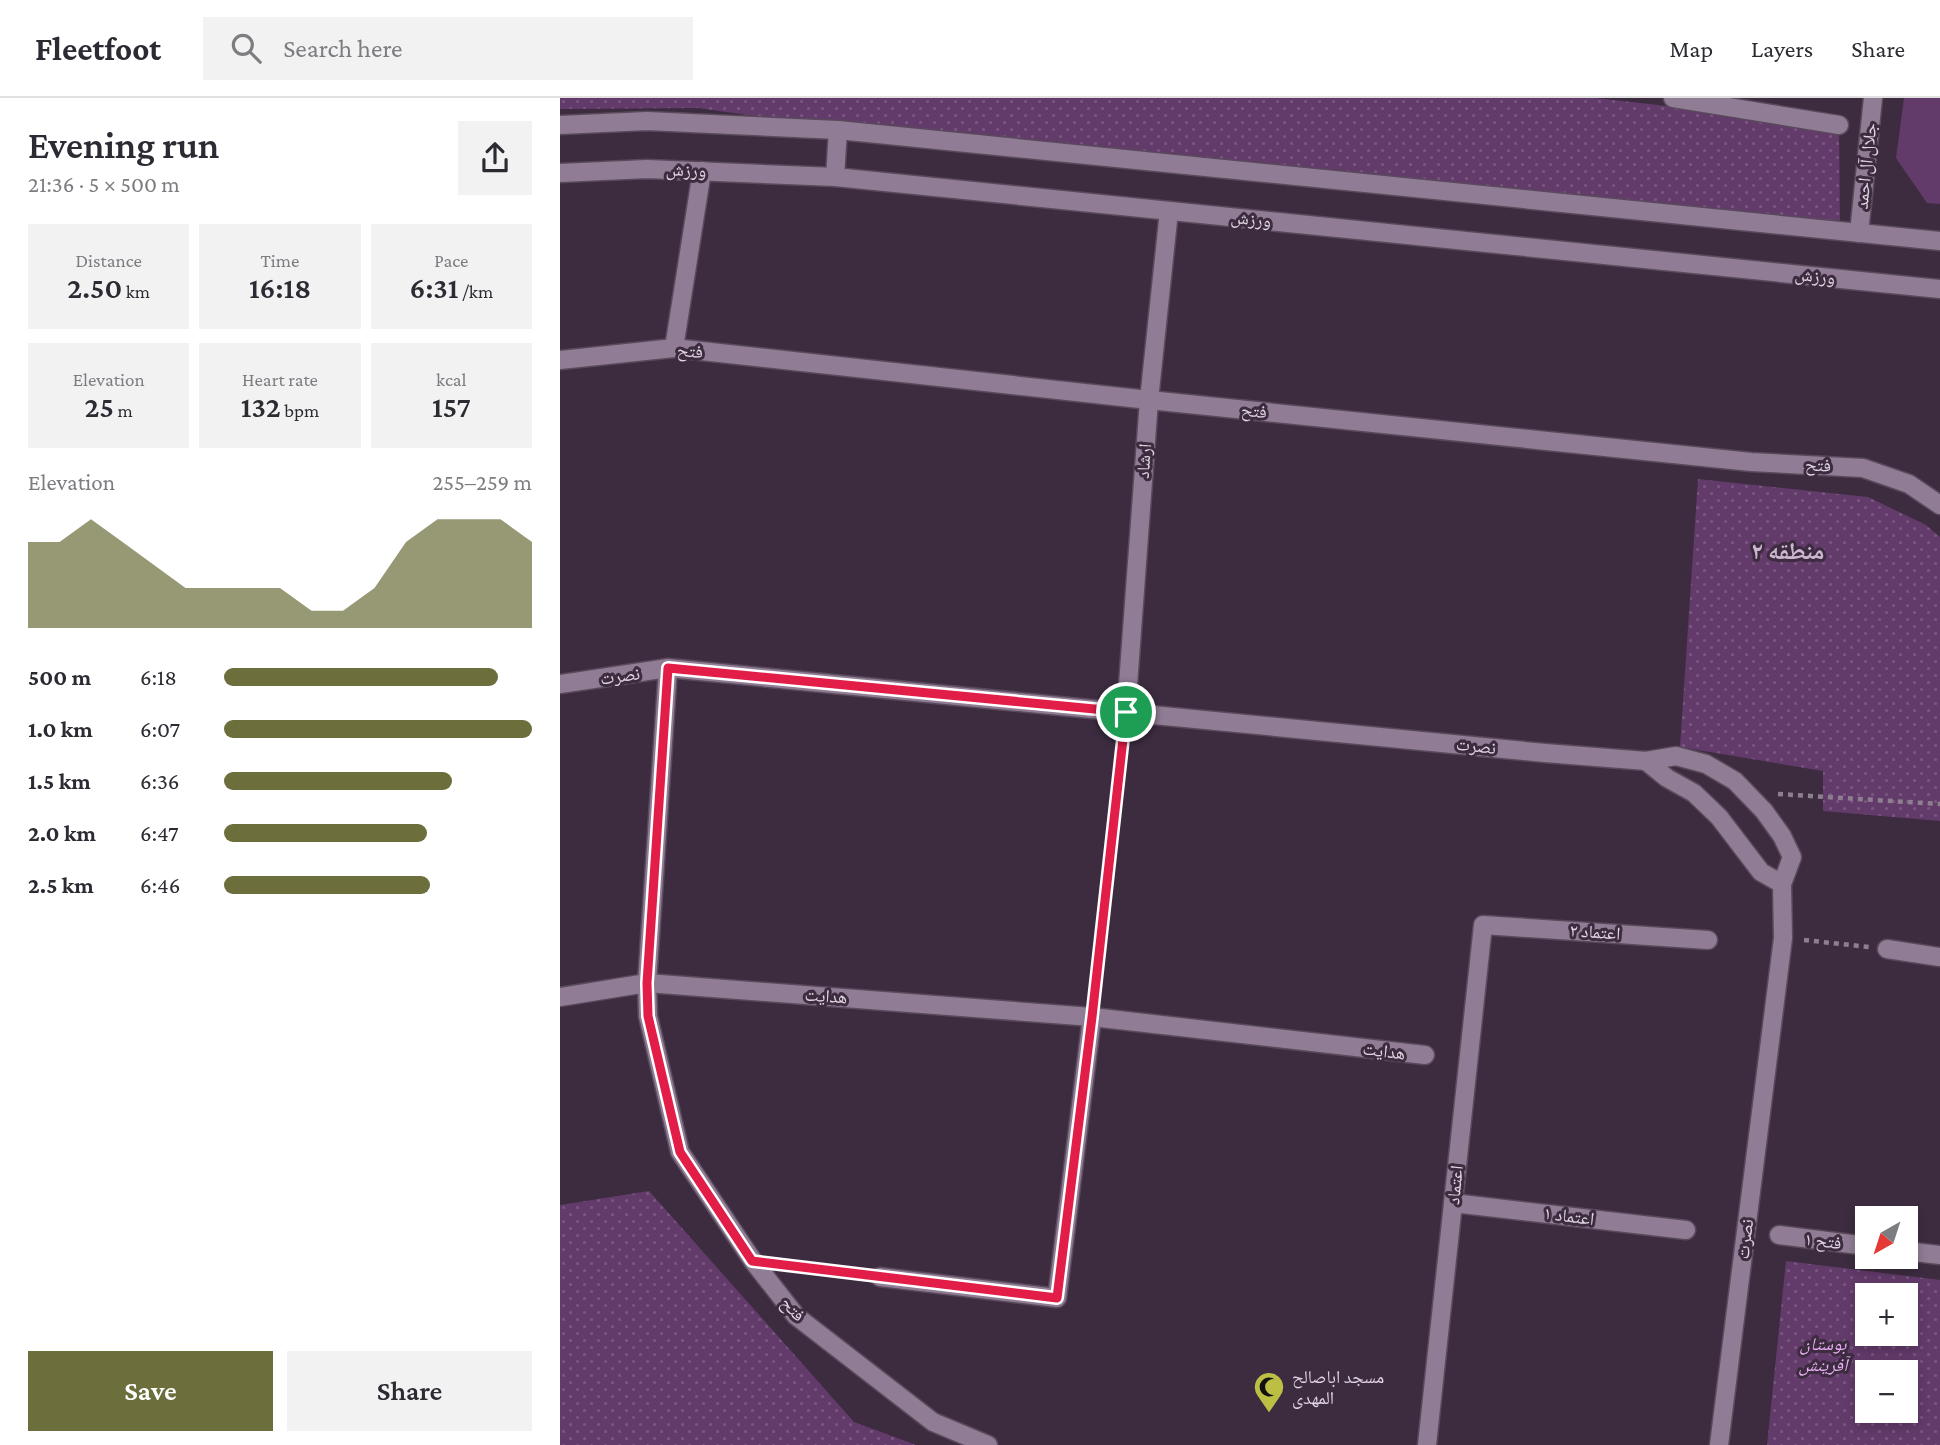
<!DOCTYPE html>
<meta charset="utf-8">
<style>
body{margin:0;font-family:"Crimson Pro","Noto Naskh Arabic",serif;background:#f2f2f3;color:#2b2b33;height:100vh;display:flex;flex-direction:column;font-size:26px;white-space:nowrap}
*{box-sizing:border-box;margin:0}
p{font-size:23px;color:#7c7c81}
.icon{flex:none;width:38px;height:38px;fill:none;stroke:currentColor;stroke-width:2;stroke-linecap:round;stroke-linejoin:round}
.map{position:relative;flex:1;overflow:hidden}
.side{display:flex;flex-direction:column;background:#fff;width:560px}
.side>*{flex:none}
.needle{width:46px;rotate:219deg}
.fabs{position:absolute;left:1295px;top:1108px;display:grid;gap:14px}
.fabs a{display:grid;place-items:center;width:63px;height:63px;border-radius:0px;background:#fff;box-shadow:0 4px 10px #0003;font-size:35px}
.pin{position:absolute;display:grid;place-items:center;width:60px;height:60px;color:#fff;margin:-30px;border:4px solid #fff;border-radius:50%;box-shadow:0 2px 7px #0007}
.round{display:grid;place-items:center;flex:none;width:74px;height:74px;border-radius:0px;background:#f2f2f3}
.summary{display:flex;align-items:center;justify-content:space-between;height:119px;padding:0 28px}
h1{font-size:38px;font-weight:600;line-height:52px}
.figures{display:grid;grid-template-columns:repeat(3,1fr);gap:10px;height:119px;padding:7px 28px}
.figures div{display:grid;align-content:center;border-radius:0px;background:#f2f2f3;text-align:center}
.figures b{font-size:30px;font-weight:600}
.figures small{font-size:19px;font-weight:400}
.figures p{font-size:19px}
.chart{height:196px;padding:14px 28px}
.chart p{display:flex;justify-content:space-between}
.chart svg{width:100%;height:126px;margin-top:7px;fill:#6c6e3b;opacity:.7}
.cta{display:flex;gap:14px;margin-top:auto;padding:14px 28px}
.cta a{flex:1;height:80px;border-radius:0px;background:#6c6e3b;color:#fff;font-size:28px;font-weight:600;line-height:80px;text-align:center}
.cta a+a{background:#f2f2f3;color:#2b2b33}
ul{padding:0 28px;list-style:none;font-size:23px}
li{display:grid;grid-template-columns:112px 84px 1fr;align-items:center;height:52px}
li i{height:18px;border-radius:9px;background:#6c6e3b}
header{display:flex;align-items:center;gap:42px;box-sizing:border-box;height:98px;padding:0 35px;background:#fff;border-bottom:2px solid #e1e1e2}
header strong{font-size:33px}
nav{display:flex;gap:38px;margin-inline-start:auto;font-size:24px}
.search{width:490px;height:63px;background:#f2f2f3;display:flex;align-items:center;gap:18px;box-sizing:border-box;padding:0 24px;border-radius:0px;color:#7c7c81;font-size:26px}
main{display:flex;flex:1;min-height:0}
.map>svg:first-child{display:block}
</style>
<header>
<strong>Fleetfoot</strong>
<div class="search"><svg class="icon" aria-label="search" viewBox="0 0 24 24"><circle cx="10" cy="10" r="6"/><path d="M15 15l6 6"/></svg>Search here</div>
<nav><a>Map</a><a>Layers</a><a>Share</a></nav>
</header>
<main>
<section class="side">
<div class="summary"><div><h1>Evening run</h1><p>21:36 · 5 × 500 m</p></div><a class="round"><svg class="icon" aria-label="share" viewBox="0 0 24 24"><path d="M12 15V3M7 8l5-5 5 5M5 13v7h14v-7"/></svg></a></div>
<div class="figures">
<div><p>Distance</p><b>2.50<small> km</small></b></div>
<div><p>Time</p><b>16:18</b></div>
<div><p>Pace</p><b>6:31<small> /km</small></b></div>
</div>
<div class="figures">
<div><p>Elevation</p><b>25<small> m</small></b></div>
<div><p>Heart rate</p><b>132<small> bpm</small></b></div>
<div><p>kcal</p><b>157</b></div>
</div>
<div class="chart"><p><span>Elevation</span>255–259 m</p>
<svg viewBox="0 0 160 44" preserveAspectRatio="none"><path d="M0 44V14L10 14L20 6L30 14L40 22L50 30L60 30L70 30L80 30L90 38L100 38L110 30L120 14L130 6L140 6L150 6L160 14V44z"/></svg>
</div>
<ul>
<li><b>500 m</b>6:18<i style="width:89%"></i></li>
<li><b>1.0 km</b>6:07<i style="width:100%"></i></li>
<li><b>1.5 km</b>6:36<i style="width:74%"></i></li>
<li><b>2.0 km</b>6:47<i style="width:66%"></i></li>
<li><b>2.5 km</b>6:46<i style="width:67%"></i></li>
</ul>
<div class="cta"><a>Save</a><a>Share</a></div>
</section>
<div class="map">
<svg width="1380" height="1347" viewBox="0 0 1380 1347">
<defs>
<pattern id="park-dots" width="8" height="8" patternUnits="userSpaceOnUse" patternTransform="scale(1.75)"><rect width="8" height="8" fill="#633b6b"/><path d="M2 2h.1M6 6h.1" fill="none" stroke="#795680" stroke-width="1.8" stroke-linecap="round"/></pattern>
</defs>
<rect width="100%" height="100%" fill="#3d2c40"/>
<g fill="url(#park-dots)" fill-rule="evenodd">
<path d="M 0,0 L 1035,0 L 1279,27 L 1280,133 L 360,41 L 138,10 L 0,11 Z"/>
<path d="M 1138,381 L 1308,399 L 1366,427 L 1380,439 L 1380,723 L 1263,713 L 1263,673 L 1120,649 Z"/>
<path d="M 89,1093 L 294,1324 L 356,1347 L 0,1347 L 0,1107 Z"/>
<path d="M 1226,1163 L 1380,1182 L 1380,1347 L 1207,1347 ZM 1346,1197 L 1346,1236 L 1307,1236 L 1307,1197 ZM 1346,1274 L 1346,1312 L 1307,1312 L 1307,1274 Z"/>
</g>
<path fill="#633b6b" d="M 1344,0 L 1380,0 L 1380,106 L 1367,105 L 1336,60 Z"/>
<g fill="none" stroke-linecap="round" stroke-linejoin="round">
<g stroke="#594a5b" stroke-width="21">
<g id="minor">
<path d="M 1113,0 L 1279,27"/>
<path d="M 1299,135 L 1313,0"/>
<path d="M 114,250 L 142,73"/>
<path d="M 0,262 L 114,250 L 589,302 L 1191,364 L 1303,370 L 1349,386 L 1380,407"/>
<path d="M 108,570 L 87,885 L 88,918 L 120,1054 L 193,1163 L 236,1218 L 373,1324 L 428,1347"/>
<path d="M 0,586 L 108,570 L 985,655 L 1086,663 L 1116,658 L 1146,666 L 1175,683 L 1204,713 L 1222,738 L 1232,759 L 1222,786 L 1223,840 L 1159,1347"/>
<path d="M 566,614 L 589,302 L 609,113"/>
<path d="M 1086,663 L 1107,680 L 1134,695 L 1159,719 L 1201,774 L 1222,786"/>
<path d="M 1327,851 L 1380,859"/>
<path d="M 0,899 L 87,885 L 532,919 L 865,957"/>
<path d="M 893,1105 L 1126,1132"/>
<path d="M 1219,1137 L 1307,1148"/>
<path d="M 1346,1153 L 1380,1157"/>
<path d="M 320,1179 L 497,1200 L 532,919"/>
<path d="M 867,1347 L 923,827 L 1148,842"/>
</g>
</g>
<g stroke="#594a5b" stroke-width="21">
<g id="secondary">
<path d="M 0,27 L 87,23 L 278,32 L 1380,143"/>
<path d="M 0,75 L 87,71 L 275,79 L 1380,191"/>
<path d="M 275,79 L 278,32"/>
</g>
</g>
<g stroke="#8d7f8f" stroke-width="4.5" stroke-dasharray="5 5" stroke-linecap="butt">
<path d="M 1218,696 L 1380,706"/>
<path d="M 1244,842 L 1309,849"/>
<path d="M 535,898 L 563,636"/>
<path d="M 223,1167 L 301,1177"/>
</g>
<use href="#minor" stroke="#907c94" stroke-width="18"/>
<use href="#secondary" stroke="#907c94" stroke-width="18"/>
</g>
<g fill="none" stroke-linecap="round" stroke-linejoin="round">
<g stroke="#fff" stroke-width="14">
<path id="route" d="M 108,570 L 566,614 L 532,919 L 497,1200 L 192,1163 L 120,1054 L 88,918 L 87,885 Z"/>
</g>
<use href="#route" stroke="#e11d48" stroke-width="9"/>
</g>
<defs>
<g id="mosque-pin" transform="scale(1.575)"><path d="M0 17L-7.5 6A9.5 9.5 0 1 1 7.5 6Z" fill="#bcbf44" stroke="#3d2c40"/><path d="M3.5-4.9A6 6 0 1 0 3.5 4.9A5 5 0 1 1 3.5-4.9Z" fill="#111"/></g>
</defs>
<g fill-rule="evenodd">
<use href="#mosque-pin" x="709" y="1289"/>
</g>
<g text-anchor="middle" stroke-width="6" stroke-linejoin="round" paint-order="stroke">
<g font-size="18" fill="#e0d5e2" stroke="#3d2c40">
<text transform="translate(1306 68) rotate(-84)" y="6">جلال آل احمد</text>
<text transform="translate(126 72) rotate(2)" y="6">ورزش</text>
<text transform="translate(691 121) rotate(6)" y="6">ورزش</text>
<text transform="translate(1255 178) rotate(6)" y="6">ورزش</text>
<text transform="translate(130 253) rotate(5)" y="6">فتح</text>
<text transform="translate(694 313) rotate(6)" y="6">فتح</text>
<text transform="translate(584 363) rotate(-86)" y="6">ارشاد</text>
<text transform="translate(1258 367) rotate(3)" y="6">فتح</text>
<text transform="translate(60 578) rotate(-8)" y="6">نصرت</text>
<text transform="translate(916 648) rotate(6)" y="6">نصرت</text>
<text transform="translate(1035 834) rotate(4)" y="6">اعتماد ۲</text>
<text transform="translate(266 898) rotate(4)" y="6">هدایت</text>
<text transform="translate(824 953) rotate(7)" y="6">هدایت</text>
<text transform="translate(895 1087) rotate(-84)" y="6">اعتماد</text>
<text transform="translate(1009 1118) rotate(7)" y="6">اعتماد ۱</text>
<text transform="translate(1185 1141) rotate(-83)" y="6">نصرت</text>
<text transform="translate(1263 1143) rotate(7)" y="6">فتح ۱</text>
<text transform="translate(233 1211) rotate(47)" y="6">فتح</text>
</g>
<g font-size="18" font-style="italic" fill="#eaaff6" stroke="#3d2c40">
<text x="1263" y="1252">بوستان<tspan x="1263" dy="21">آفرینش</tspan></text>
</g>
<g font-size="18" fill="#e0d5e2" stroke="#3d2c40" text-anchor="start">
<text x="732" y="1285">مسجد اباصالح<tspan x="732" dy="21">المهدی</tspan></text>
</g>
<g font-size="24" font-weight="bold" fill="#ccb6d0" stroke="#3d2c40">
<text x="1228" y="461">منطقه ۲</text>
</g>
</g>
</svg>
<div class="fabs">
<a><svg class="needle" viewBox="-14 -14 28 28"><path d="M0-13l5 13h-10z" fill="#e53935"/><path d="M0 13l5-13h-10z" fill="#7c7c81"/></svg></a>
<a>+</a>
<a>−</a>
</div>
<div class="pin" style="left:566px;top:614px;background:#1e9e55"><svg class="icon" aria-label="arrive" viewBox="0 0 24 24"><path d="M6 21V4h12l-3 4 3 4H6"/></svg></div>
</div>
</main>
